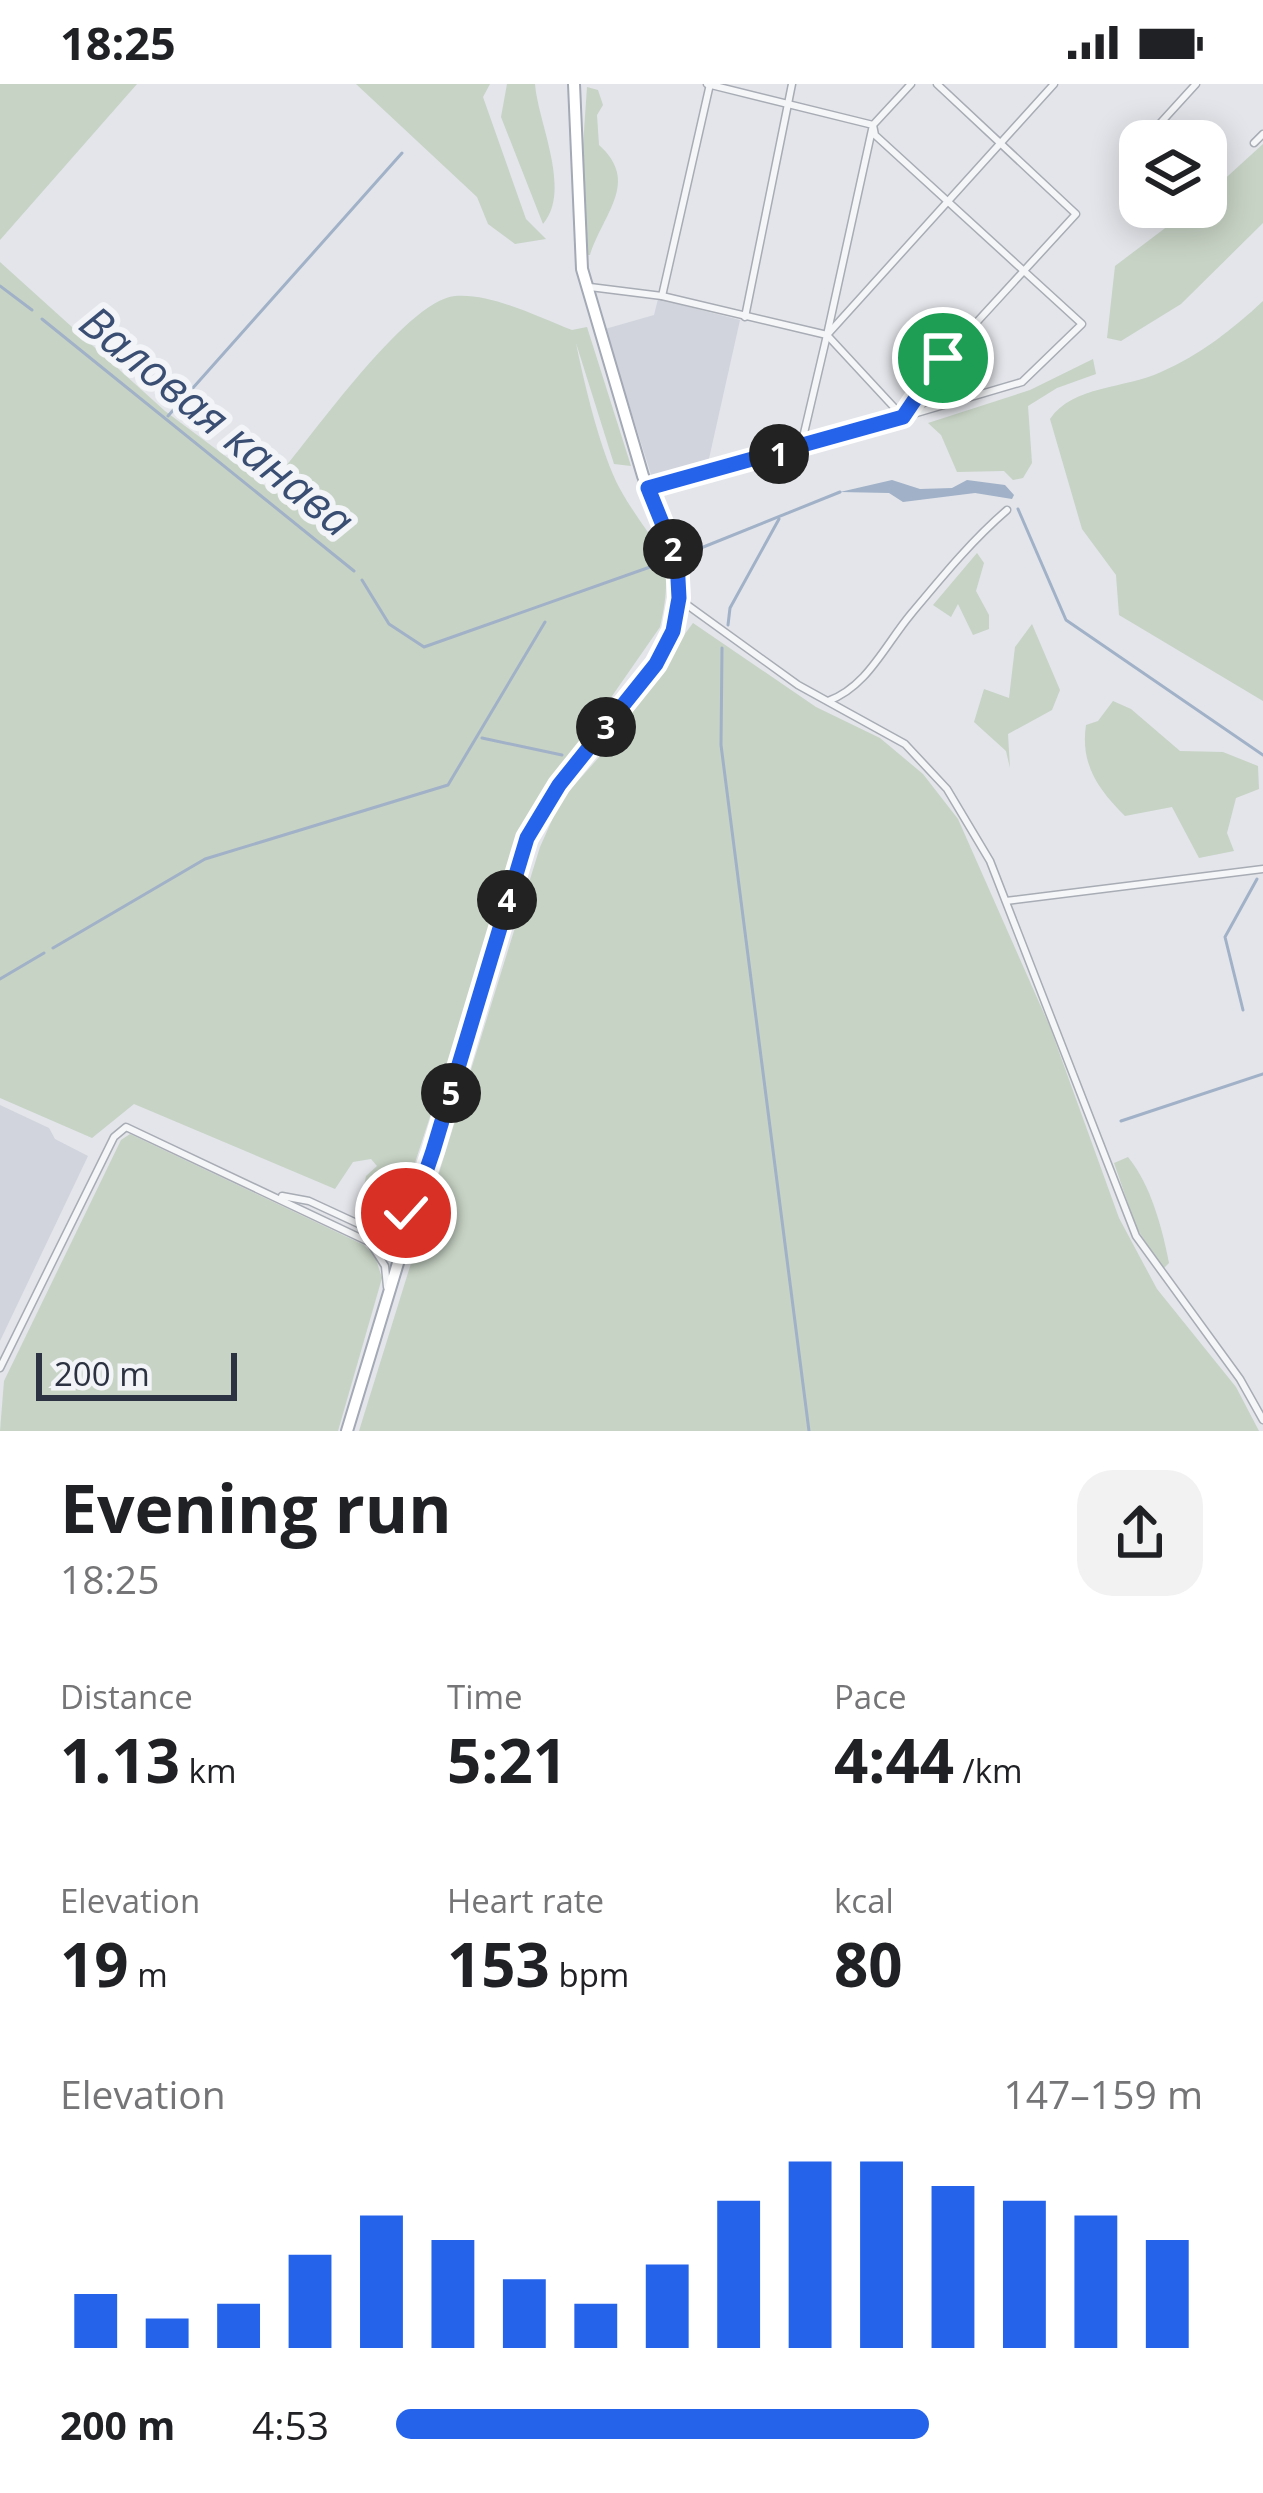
<!DOCTYPE html>
<meta charset="utf-8">
<style>
body{margin:0;font-family:"Open Sans",sans-serif;background:#f2f2f2;color:#202124;height:100vh;display:flex;flex-direction:column;font-size:45px;white-space:nowrap}
*{box-sizing:border-box;margin:0}
p{font-size:39px;color:#757577}
.icon{flex:none;width:66px;height:66px;fill:none;stroke:currentColor;stroke-width:2;stroke-linecap:round;stroke-linejoin:round}
.map{position:relative;height:1347px;overflow:hidden}
.drawer{display:flex;flex-direction:column;background:#fff;flex:1}
.drawer>*{flex:none}
.buttons{position:absolute;left:1119px;top:36px;display:grid;gap:24px}
.buttons a{display:grid;place-items:center;width:108px;height:108px;border-radius:24px;background:#fff;box-shadow:0 6px 30px #0003;font-size:60px}
.scale{position:absolute;left:36px;bottom:30px;width:201px;box-sizing:border-box;padding-left:12px;border:6px solid #2c3241;border-top:0;font-size:33px;line-height:42px;white-space:nowrap;color:#2c3241;-webkit-text-stroke:9px #f2f4f7;paint-order:stroke}
.pin{position:absolute;display:grid;place-items:center;width:102px;height:102px;color:#fff;margin:-51px;border:6px solid #fff;border-radius:50%;box-shadow:0 3px 12px #0007}
.km{position:absolute;width:60px;height:60px;margin:-30px;border-radius:50%;background:#222;color:#fff;font-size:33px;line-height:60px;text-align:center}
.round{display:grid;place-items:center;flex:none;width:126px;height:126px;border-radius:36px;background:#f2f2f2}
.headline{display:flex;align-items:center;justify-content:space-between;height:204px;padding:0 60px}
h1{font-size:66px;font-weight:700;line-height:90px}
.stats{display:grid;grid-template-columns:repeat(3,1fr);gap:18px;height:204px;padding:12px 60px}
.stats div{display:grid;align-content:center}
.stats b{font-size:60px;font-weight:700}
.stats small{font-size:33px;font-weight:400}
.stats p{font-size:33px}
.chart{height:336px;padding:24px 60px}
.chart p{display:flex;justify-content:space-between}
.chart svg{width:100%;height:216px;margin-top:12px;stroke:#2563eb;stroke-width:6}
ul{padding:0 60px;list-style:none;font-size:39px}
li{display:grid;grid-template-columns:192px 144px 1fr;align-items:center;height:90px}
li i{height:30px;border-radius:15px;background:#2563eb}
.status{display:flex;justify-content:space-between;align-items:center;height:84px;padding:0 60px;background:#fff;direction:ltr}
.status svg{height:33px;fill:currentColor}
.map>svg:first-child{display:block}
</style>
<div class="status"><b>18:25</b><svg viewBox="0 0 49 12"><path d="M0 12V9h3v3zM5 12V6h3v6zM10 12V3h3v9zM15 12V0h3v12zM26 1h20v11H26zM47 4h2v5h-2z"/></svg></div>
<div class="map">
<svg width="1263" height="1347" viewBox="0 0 1263 1347">
<rect width="100%" height="100%" fill="#e3e5ea"/>
<g fill="#d1d4dc">
<path d="M 658,215 L 740,236 L 706,388 L 654,400 L 605,245 L 654,231 Z"/>
<path d="M 0,1021 L 49,1044 L 55,1055 L 88,1072 L 0,1257 Z"/>
</g>
<g fill="#c7d3c5">
<path d="M 0,0 L 137,0 L 0,156 Z"/>
<path d="M 356,0 L 490,0 L 483,13 L 526,135 L 546,155 L 515,160 L 488,140 L 477,113 Z"/>
<path d="M 507,0 L 535,0 C 538,39 572,106 543,140 L 501,33 Z"/>
<path d="M 587,3 L 598,6 L 603,21 L 597,31 L 599,61 C 640,98 604,128 590,171 L 584,171 L 581,91 Z"/>
<path d="M 1263,60 L 1263,139 L 1181,220 L 1121,257 L 1107,254 L 1115,182 L 1193,123 L 1206,123 L 1206,112 Z"/>
<path d="M 0,178 L 165,327 L 268,404 C 304,364 405,216 455,212 C 492,209 538,233 572,246 L 587,243 L 631,382 L 614,380 L 576,259 C 584,299 601,370 620,405 C 653,464 678,466 660,543 L 528,733 L 409,1097 L 398,1117 L 381,1129 L 362,1112 L 366,1092 L 377,1082 L 371,1075 L 353,1078 L 335,1105 L 134,1020 L 92,1054 L 0,1014 Z"/>
<path d="M 1263,217 L 1263,617 L 1119,531 L 1116,491 L 1082,445 L 1050,335 C 1073,301 1125,305 1161,288 C 1200,271 1233,245 1263,217 Z"/>
<path d="M 1093,275 L 1096,290 L 1057,304 L 1028,322 L 1032,379 L 1023,394 L 1013,396 L 1004,387 L 957,388 L 941,351 L 928,339 L 1030,306 Z"/>
<path d="M 977,469 L 984,479 L 976,507 L 989,531 L 989,545 L 973,551 L 958,520 L 951,533 L 933,521 Z"/>
<path d="M 693,539 L 816,623 L 880,654 L 923,690 L 958,735 L 1050,943 L 1119,1134 L 1157,1205 L 1236,1303 L 1259,1347 L 359,1347 L 540,763 L 561,716 L 609,662 L 607,655 Z"/>
<path d="M 1032,540 L 1060,606 L 1052,626 L 1008,650 L 1010,684 L 1006,667 L 974,638 L 984,605 L 1009,614 L 1015,563 Z"/>
<path d="M 1113,617 L 1131,625 L 1180,667 L 1223,668 L 1258,682 L 1259,705 L 1236,714 L 1227,749 L 1234,767 L 1199,774 L 1172,723 L 1125,732 C 1099,706 1080,681 1086,641 L 1098,637 Z"/>
<path d="M 130,1050 L 364,1161 L 375,1172 L 382,1194 L 338,1347 L 0,1347 L 4,1297 L 121,1056 Z"/>
<path d="M 1128,1073 C 1151,1101 1162,1144 1169,1179 L 1163,1185 L 1136,1143 L 1114,1079 Z"/>
</g>
<path fill="#a1b1c7" d="M 892,396 L 920,405 L 952,404 L 967,396 L 1005,401 L 1014,411 L 1012,415 L 975,409 L 903,418 L 889,409 L 840,408 Z"/>
<g fill="none" stroke-linecap="round" stroke-linejoin="round">
<g stroke="#a1b1c7" stroke-width="3">
<path d="M 0,202 L 32,226"/>
<path d="M 42,235 L 354,487"/>
<path d="M 168,332 L 402,69"/>
<path d="M 1018,425 L 1066,536 L 1263,671"/>
<path d="M 686,470 L 840,408"/>
<path d="M 362,496 L 389,540 L 424,563 L 667,477"/>
<path d="M 728,541 L 730,524 L 779,435"/>
<path d="M 722,564 L 721,661 L 809,1347"/>
<path d="M 482,654 L 562,671"/>
<path d="M 53,864 L 205,775 L 448,701 L 545,538"/>
<path d="M 0,895 L 44,869"/>
<path d="M 1243,926 L 1225,853 L 1257,795"/>
<path d="M 1121,1037 L 1263,990"/>
</g>
<g stroke="#a8acb4" stroke-width="9">
<g id="street">
<path d="M 707,0 L 873,41 L 875,51 L 1082,240 L 1022,298 L 903,333 L 827,251 L 873,41 L 911,0"/>
<path d="M 1144,57 L 1196,0"/>
<path d="M 1254,59 L 1263,50"/>
<path d="M 590,203 L 662,212 L 827,251"/>
<path d="M 662,212 L 710,0"/>
<path d="M 745,233 L 792,0"/>
<path d="M 801,362 L 827,251 L 1054,0"/>
<path d="M 648,404 L 903,333 L 920,300 L 1076,130 L 937,0"/>
<path d="M 679,515 L 798,601 L 905,660 L 947,705 L 990,777 L 1136,1152 L 1240,1295 L 1263,1336"/>
<path d="M 828,617 C 867,603 885,561 911,530 C 941,494 971,457 1007,426"/>
<path d="M 1006,817 L 1263,785"/>
<path d="M 282,1112 L 309,1117 L 402,1160"/>
<path d="M 366,1141 L 393,1138 L 412,1122"/>
<path d="M 371,1160 L 385,1182 L 387,1203"/>
<path d="M 0,1284 L 114,1053 L 126,1043 L 369,1158 L 386,1164 L 402,1160"/>
</g>
</g>
<g stroke="#a3a9b5" stroke-width="14">
<path id="primary" d="M 347,1347 L 527,754 L 559,701 L 659,576 L 674,541 L 680,509 L 677,476 L 643,392 L 582,185 L 574,0"/>
</g>
<use href="#street" stroke="#f5f6f8" stroke-width="6"/>
<use href="#primary" stroke="#fff" stroke-width="10"/>
</g>
<g fill="none" stroke-linecap="round" stroke-linejoin="round">
<g stroke="#fff" stroke-width="24">
<path id="route" d="M 406,1129 L 416,1117 L 433,1067 L 527,754 L 559,701 L 656,580 L 673,547 L 679,514 L 677,476 L 648,404 L 903,333 L 943,274"/>
</g>
<use href="#route" stroke="#2563eb" stroke-width="15"/>
</g>
<g text-anchor="middle" stroke-width="12" stroke-linejoin="round" paint-order="stroke">
<g font-size="45" font-style="italic" fill="#394e72" stroke="#f2f4f7">
<text transform="translate(217 337) rotate(39)" y="16">Валовая канава</text>
</g>
</g>
</svg>
<div class="buttons">
<a><svg class="icon" aria-label="layers" viewBox="0 0 24 24"><path d="M12 4l9 5-9 5-9-5zM3 14l9 5 9-5"/></svg></a>
</div>
<div class="scale">200 m</div>
<div class="pin" style="left:943px;top:274px;background:#1e9e55"><svg class="icon" aria-label="arrive" viewBox="0 0 24 24"><path d="M6 21V4h12l-3 4 3 4H6"/></svg></div>
<div class="pin" style="left:406px;top:1129px;background:#d93025"><svg class="icon" aria-label="check" viewBox="0 0 24 24"><path d="M5 12l5 5 9-10"/></svg></div>
<b class="km" style="left:779px;top:370px">1</b>
<b class="km" style="left:673px;top:465px">2</b>
<b class="km" style="left:606px;top:643px">3</b>
<b class="km" style="left:507px;top:816px">4</b>
<b class="km" style="left:451px;top:1009px">5</b>
</div>
<section class="drawer">
<div class="headline"><div><h1>Evening run</h1><p>18:25</p></div><a class="round"><svg class="icon" aria-label="share" viewBox="0 0 24 24"><path d="M12 15V3M7 8l5-5 5 5M5 13v7h14v-7"/></svg></a></div>
<div class="stats">
<div><p>Distance</p><b>1.13<small> km</small></b></div>
<div><p>Time</p><b>5:21</b></div>
<div><p>Pace</p><b>4:44<small> /km</small></b></div>
</div>
<div class="stats">
<div><p>Elevation</p><b>19<small> m</small></b></div>
<div><p>Heart rate</p><b>153<small> bpm</small></b></div>
<div><p>kcal</p><b>80</b></div>
</div>
<div class="chart"><p><span>Elevation</span>147–159 m</p>
<svg viewBox="0 0 160 44" preserveAspectRatio="none"><path d="M5 44V33M15 44V38M25 44V35M35 44V25M45 44V17M55 44V22M65 44V30M75 44V35M85 44V27M95 44V14M105 44V6M115 44V6M125 44V11M135 44V14M145 44V17M155 44V22"/></svg>
</div>
<ul>
<li><b>200 m</b>4:53<i style="width:66%"></i></li>
</ul>
</section>
